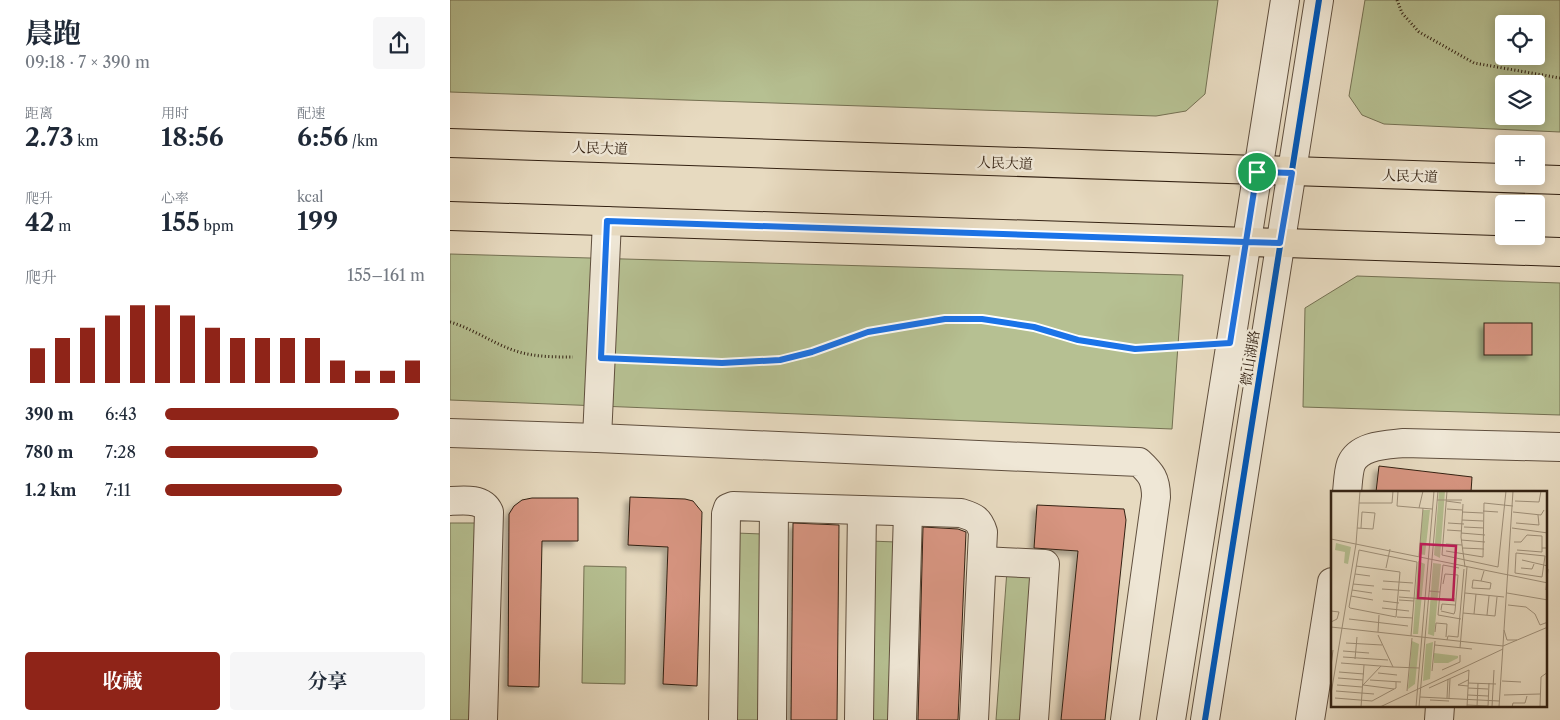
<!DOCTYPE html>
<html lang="zh">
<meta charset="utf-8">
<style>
body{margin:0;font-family:"Libre Caslon Text","Noto Serif SC",serif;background:#f6f6f7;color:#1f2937;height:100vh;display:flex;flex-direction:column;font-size:19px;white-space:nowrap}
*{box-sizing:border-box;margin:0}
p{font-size:16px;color:#747a83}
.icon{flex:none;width:28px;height:28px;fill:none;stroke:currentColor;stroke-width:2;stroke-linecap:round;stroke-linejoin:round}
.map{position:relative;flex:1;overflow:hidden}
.panel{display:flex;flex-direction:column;background:#fff;width:450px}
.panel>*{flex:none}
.tools{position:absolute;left:1045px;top:15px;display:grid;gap:10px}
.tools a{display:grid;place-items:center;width:50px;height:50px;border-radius:5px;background:#fff;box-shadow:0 2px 12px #0003;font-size:25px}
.pin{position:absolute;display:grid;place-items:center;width:42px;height:42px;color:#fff;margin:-21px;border:2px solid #fff;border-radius:50%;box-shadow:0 1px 5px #0007}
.round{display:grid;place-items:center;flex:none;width:52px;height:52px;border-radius:5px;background:#f6f6f7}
.headline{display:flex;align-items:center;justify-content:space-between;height:85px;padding:0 25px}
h1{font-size:28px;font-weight:700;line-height:38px}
.metrics{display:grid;grid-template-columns:repeat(3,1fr);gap:8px;height:85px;padding:5px 25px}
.metrics div{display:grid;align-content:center}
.metrics b{font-size:25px;font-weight:700}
.metrics small{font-size:14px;font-weight:400}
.metrics p{font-size:14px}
.chart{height:140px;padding:10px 25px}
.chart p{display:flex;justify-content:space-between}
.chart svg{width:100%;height:90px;margin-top:5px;stroke:#8f2418;stroke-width:6}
.action{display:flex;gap:10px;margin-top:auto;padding:10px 25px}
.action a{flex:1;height:58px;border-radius:5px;background:#8f2418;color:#fff;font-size:20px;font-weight:700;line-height:58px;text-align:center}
.action a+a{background:#f6f6f7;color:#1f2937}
ul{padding:0 25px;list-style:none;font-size:16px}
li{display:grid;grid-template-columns:80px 60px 1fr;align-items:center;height:38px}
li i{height:12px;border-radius:6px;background:#8f2418}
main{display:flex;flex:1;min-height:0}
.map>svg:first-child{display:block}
</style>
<main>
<section class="panel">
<div class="headline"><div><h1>晨跑</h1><p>09:18 · 7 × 390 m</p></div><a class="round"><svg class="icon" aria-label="share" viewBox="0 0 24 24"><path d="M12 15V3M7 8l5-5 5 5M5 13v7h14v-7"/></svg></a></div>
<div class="metrics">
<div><p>距离</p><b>2.73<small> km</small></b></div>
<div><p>用时</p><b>18:56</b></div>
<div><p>配速</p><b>6:56<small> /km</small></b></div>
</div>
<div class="metrics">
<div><p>爬升</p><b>42<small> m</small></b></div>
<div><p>心率</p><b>155<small> bpm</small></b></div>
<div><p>kcal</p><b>199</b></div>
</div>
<div class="chart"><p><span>爬升</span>155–161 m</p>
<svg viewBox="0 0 160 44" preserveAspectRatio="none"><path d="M5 44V27M15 44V22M25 44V17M35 44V11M45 44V6M55 44V6M65 44V11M75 44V17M85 44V22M95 44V22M105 44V22M115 44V22M125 44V33M135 44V38M145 44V38M155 44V33"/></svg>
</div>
<ul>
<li><b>390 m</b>6:43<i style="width:90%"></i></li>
<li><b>780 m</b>7:28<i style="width:59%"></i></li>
<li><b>1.2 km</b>7:11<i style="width:68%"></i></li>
</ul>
<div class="action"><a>收藏</a><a>分享</a></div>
</section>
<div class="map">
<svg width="1110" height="720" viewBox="0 0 1110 720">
<defs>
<filter id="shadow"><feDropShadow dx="-4.5" dy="4.5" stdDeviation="2.5" flood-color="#0004"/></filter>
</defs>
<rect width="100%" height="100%" fill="#e7dac0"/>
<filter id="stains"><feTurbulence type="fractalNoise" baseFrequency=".004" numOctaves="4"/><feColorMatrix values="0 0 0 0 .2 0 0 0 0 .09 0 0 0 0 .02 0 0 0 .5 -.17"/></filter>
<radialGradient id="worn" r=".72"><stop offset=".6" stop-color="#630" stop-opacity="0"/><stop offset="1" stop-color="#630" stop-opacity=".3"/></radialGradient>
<g fill="#b6c092" stroke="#747052" fill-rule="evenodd">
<path d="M 0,0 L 768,0 L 755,94 L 736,111 L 706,116 L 0,92 Z"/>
<path d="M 915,0 L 1110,0 L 1110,132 L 934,124 L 912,115 L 899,96 ZM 1054,24 L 1086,24 L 1086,56 L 1054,56 ZM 1054,84 L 1086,84 L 1086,116 L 1054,116 Z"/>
<path d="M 0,254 L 733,275 L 722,429 L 0,400 Z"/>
<path d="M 907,276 L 1110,283 L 1110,415 L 853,407 L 855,308 Z"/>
<path d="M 0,523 L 28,523 L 24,720 L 0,720 Z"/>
<path d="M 286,533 L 312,534 L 310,720 L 284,720 Z"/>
<path d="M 420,541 L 446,542 L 442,720 L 416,720 Z"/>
<path d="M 134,566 L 176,567 L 175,684 L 132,683 Z"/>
<path d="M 557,570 L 585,571 L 574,720 L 546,720 Z"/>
</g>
<g fill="#d79581" stroke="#332112" filter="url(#shadow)">
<rect x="1034" y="323" width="48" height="32"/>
<path d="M 929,466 L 1022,477 L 1021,492 L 926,492 Z"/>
<path d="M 180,497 L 235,499 L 243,501 L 252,512 L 247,686 L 213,684 L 218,547 L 178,545 Z"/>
<path d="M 82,498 L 128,498 L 128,541 L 92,541 L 89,687 L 58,686 L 59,514 L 64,506 L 72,500 Z"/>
<path d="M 587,505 L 674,509 L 676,520 L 655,720 L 611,720 L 628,551 L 584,548 Z"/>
<path d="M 343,523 L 389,525 L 387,720 L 341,720 Z"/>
<path d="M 473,527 L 508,529 L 516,532 L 508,720 L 468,720 Z"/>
</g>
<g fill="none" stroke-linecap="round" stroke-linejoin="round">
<g stroke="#604f3e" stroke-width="30">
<g id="minor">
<path d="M 157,221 L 147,438 L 689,462 C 701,473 706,479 706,497 L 675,720"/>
<path d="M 0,433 L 147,438"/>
<path d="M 897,492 C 898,484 898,473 901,464 C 909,445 936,445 954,443 L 1110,447"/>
<path d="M 0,501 C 14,500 33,498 39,512 L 33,720"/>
<path d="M 532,561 L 595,564 L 584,720"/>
<path d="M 273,720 L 276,514 L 278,508 L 283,506 L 511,513 C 524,517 529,519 533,532 L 524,720"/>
<path d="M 322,720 L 324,508"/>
<path d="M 409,720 L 412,510"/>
<path d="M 452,720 L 458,512"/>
<path d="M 721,720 L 835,0"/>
<path d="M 755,720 L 869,0"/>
<path d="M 860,720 L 882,582"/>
<path d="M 989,720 L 990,706"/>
</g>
</g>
<g stroke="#332112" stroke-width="30">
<g id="major">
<path d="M 0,143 L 1110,180"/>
<path d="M 0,216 L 1110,252"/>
</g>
</g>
<g stroke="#332112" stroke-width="3" stroke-dasharray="1 2.5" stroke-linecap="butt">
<path d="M 947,0 L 952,13 L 969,32 L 1024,63 L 1110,78"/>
<path d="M 0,322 C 24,329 45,345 69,352 C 86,357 105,357 123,357"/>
<path d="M 180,360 L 272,363 L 330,360 L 362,353 L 418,332 L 495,319 L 532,319 L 584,327 L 628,340 L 685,349 L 752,346"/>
</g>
<use href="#minor" stroke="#efe7d6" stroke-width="28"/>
<use href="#major" stroke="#e7dac0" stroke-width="28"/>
<g stroke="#efe7d6" stroke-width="9">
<path id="cycleway" d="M 755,720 L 869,0"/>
</g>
<use href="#cycleway" stroke="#0057b8" stroke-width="6"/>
</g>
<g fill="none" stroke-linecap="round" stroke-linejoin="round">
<g stroke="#fff" stroke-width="10">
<path id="route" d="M 807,172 L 780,343 L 685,349 L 628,340 L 584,327 L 532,319 L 495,319 L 418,332 L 362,352 L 330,360 L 272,363 L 151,358 L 157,221 L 795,242 L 830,243 L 842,173 L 807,172"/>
</g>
<use href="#route" stroke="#1a73e8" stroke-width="6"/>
</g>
<g text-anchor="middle" stroke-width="5" stroke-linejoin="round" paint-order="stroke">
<g font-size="14" fill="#332112" stroke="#efe7d6">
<text transform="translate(150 148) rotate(2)" y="5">人民大道</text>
<text transform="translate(555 163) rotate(2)" y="5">人民大道</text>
<text transform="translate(960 176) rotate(2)" y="5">人民大道</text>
<text transform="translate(800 358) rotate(-81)" y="5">微山湖路</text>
</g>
</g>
<g transform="translate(881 491)">
<rect width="216" height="216" fill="#e7dac0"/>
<path d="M 108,0 L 114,0 L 109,67 L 103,64 ZM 92,19 L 99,19 L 94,64 L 88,63 ZM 5,52 L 20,56 L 17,73 L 13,72 L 14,61 L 4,59 ZM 87,70 L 94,73 L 87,143 L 82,143 ZM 102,72 L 110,73 L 103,145 L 97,143 ZM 81,150 L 88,153 L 84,193 L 77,198 ZM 102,151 L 99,188 L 92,190 L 95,153 ZM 103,162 L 127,165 L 127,167 L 117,172 L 103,172 Z" fill="#b6c092"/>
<path fill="none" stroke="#9f907a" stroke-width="1" d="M 67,0 L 66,15 L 101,18M 116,0 L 111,64 L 167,76 L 175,0M 106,9 L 131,9M 115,10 L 130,12M 184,10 L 208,11 L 210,0M 28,12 L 61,12 L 62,0M 132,13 L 130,46 L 134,76M 88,17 L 92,0M 116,18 L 131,19M 152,20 L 167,21M 131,21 L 152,22M 182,21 L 210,24 L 213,19M 131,29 L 152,30M 117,32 L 133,33M 185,32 L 208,34 L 207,24M 133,36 L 153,37M 26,37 L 42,38 L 44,22 L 31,21 L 30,37M 181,37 L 217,42M 116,39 L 131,40M 130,42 L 154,44M 0,48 L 217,92M 130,49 L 154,51M 183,51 L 190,51 L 196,44 L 211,45 L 211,57 L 217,57M 115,53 L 131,54M 132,57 L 153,58M 186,59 L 211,61 L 211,57M 115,60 L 152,66 L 153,12 L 182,15M 185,62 L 214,65 L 211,86 L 184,82 ZM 88,65 L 92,17M 191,69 L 217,75M 25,75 L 69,81 L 65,126 L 19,117 L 18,116 L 24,83 L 28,59 L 86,71 L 80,145M 55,77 L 59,58M 190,77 L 201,78 L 203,73M 24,83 L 39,85M 52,90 L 82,92M 150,90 L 160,92 L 159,98 L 141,97 L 142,89 L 150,90 L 153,80M 22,93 L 43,95M 112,93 L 114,83 L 127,84M 51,98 L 79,100M 21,99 L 41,102M 215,99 L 217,78M 98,100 L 109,101 L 112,74 L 128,77M 109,101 L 107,124 L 130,128M 134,102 L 173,106M 176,102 L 217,109M 20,105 L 42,109M 68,106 L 94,108M 68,109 L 83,110M 52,110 L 68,112M 124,110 L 111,108 L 124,108M 177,114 L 195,116 L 204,123 L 209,134 L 217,131M 51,117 L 78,120M 110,119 L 111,113 L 124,114M 0,120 L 8,121 L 6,128 L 0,131M 110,120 L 123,123 L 124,120M 124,120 L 127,84M 132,122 L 164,125 L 166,106M 143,123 L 145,103M 156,124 L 158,105M 66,126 L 82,127M 18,128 L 77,135M 0,136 L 172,155 L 217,136M 173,139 L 176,149 L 186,149M 47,141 L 48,124M 104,141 L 105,132 L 116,133 L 115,146M 47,144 L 62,176 L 88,177M 116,149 L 117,145 L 127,146 L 133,78M 15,152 L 51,154M 104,154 L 141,158M 129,157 L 136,76M 12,160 L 38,162M 12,166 L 57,169M 24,168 L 26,146M 10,172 L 62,176M 0,175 L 2,159M 111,179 L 129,171 L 129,164M 101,180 L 104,150M 8,181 L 33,183M 47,182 L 66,184M 7,187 L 32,189M 39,189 L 70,191M 171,190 L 190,191M 137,192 L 165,193M 6,194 L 31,196M 32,194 L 63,198M 32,194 L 50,175M 137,195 L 127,194 L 137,189M 98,197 L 138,179M 137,197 L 157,198M 5,200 L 43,203M 76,200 L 81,147M 0,203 L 25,53 L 29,0M 137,204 L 157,205M 173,204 L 209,203M 89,206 L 168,210M 4,207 L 41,210 L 65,197 L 65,191M 116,207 L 117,188M 118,207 L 119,188M 99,209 L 118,210M 136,214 L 157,215M 30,216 L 33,174M 49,216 L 172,158M 85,216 L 103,0M 88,216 L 107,0M 136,216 L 138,179M 146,216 L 147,192M 157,216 L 158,192M 161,216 L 163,179M 168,216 L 182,0M 181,216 L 182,212 L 194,212 L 196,205M 209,216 L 210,186 L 217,181"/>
<path fill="#c2185b" fill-opacity="0.15" stroke="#c2185b" stroke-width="2.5" d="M 90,53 L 125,55 L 122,109 L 87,107 Z"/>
<rect width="216" height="216" fill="none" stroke="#332112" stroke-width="2.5"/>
</g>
<rect width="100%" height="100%" filter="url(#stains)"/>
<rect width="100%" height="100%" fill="url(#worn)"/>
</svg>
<div class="tools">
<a><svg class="icon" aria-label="locate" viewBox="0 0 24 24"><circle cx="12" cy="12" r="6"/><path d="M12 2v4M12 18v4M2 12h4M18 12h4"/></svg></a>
<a><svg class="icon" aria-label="layers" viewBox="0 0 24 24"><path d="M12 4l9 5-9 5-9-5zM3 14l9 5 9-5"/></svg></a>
<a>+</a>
<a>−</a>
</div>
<div class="pin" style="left:807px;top:172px;background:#1e9e55"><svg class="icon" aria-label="arrive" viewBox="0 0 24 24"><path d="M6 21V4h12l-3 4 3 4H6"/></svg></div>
</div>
</main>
